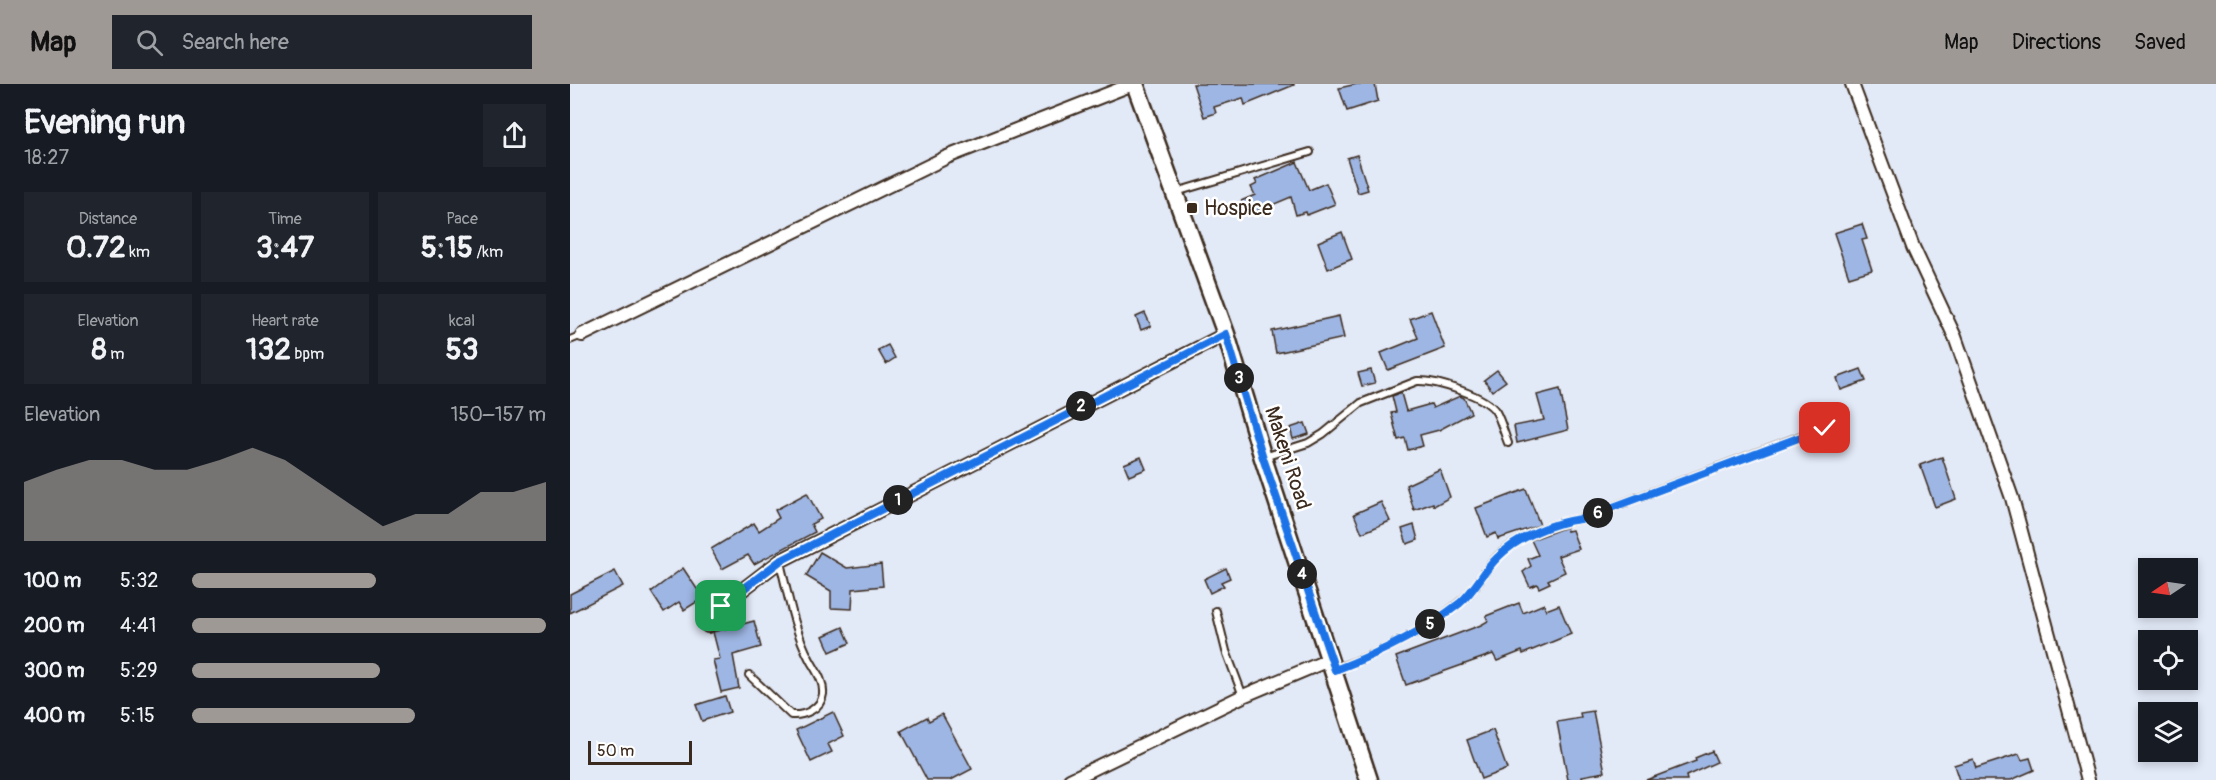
<!DOCTYPE html>
<meta charset="utf-8">
<style>
body{margin:0;font-family:Pangolin,sans-serif;background:#20242c;color:#f1f3f6;height:100vh;display:flex;flex-direction:column;font-size:22px;white-space:nowrap}
*{box-sizing:border-box;margin:0}
p{font-size:20px;color:#9ea1a6}
.icon{flex:none;width:33px;height:33px;fill:none;stroke:currentColor;stroke-width:2;stroke-linecap:round;stroke-linejoin:round}
.map{position:relative;flex:1;overflow:hidden}
.details{display:flex;flex-direction:column;background:#171b24;width:570px}
.details>*{flex:none}
.needle{width:39px;rotate:257deg}
.fabs{position:absolute;left:1568px;top:474px;display:grid;gap:12px}
.fabs a{display:grid;place-items:center;width:60px;height:60px;border-radius:0px;background:#171b24;box-shadow:0 3px 9px #0003;font-size:30px}
.scale{position:absolute;left:18px;bottom:15px;width:104px;box-sizing:border-box;padding-left:6px;border:3px solid #3b2a1e;border-top:0;font-size:16px;line-height:21px;white-space:nowrap;color:#3b2a1e;-webkit-text-stroke:4px #fff;paint-order:stroke}
.pin{position:absolute;display:grid;place-items:center;width:51px;height:51px;color:#fff;margin:-26px;border-radius:12px;box-shadow:0 3px 9px #0006}
.km{position:absolute;width:30px;height:30px;margin:-15px;border-radius:50%;background:#222;color:#fff;font-size:16px;line-height:30px;text-align:center}
.round{display:grid;place-items:center;flex:none;width:63px;height:63px;border-radius:0px;background:#20242c}
.head{display:flex;align-items:center;justify-content:space-between;height:102px;padding:0 24px}
h1{font-size:33px;font-weight:700;line-height:45px}
.stats{display:grid;grid-template-columns:repeat(3,1fr);gap:9px;height:102px;padding:6px 24px}
.stats div{display:grid;align-content:center;border-radius:0px;background:#20242c;text-align:center}
.stats b{font-size:30px;font-weight:700}
.stats small{font-size:16px;font-weight:400}
.stats p{font-size:16px}
.chart{height:168px;padding:12px 24px}
.chart p{display:flex;justify-content:space-between}
.chart svg{width:100%;height:108px;margin-top:6px;fill:#9f9995;opacity:.7}
ul{padding:0 24px;list-style:none;font-size:20px}
li{display:grid;grid-template-columns:96px 72px 1fr;align-items:center;height:45px}
li i{height:15px;border-radius:8px;background:#9f9995}
header{display:flex;align-items:center;gap:36px;box-sizing:border-box;height:84px;padding:0 30px;background:#9f9995;color:#111}
header strong{font-size:28px}
nav{display:flex;gap:33px;margin-inline-start:auto;font-size:21px}
.search{width:420px;height:54px;background:#20242c;display:flex;align-items:center;gap:15px;box-sizing:border-box;padding:0 21px;border-radius:0px;color:#9ea1a6;font-size:22px}
main{display:flex;flex:1;min-height:0}
.map>svg:first-child{display:block}
</style>
<header>
<strong>Map</strong>
<div class="search"><svg class="icon" aria-label="search" viewBox="0 0 24 24"><circle cx="10" cy="10" r="6"/><path d="M15 15l6 6"/></svg>Search here</div>
<nav><a>Map</a><a>Directions</a><a>Saved</a></nav>
</header>
<main>
<section class="details">
<div class="head"><div><h1>Evening run</h1><p>18:27</p></div><a class="round"><svg class="icon" aria-label="share" viewBox="0 0 24 24"><path d="M12 15V3M7 8l5-5 5 5M5 13v7h14v-7"/></svg></a></div>
<div class="stats">
<div><p>Distance</p><b>0.72<small> km</small></b></div>
<div><p>Time</p><b>3:47</b></div>
<div><p>Pace</p><b>5:15<small> /km</small></b></div>
</div>
<div class="stats">
<div><p>Elevation</p><b>8<small> m</small></b></div>
<div><p>Heart rate</p><b>132<small> bpm</small></b></div>
<div><p>kcal</p><b>53</b></div>
</div>
<div class="chart"><p><span>Elevation</span>150–157 m</p>
<svg viewBox="0 0 160 44" preserveAspectRatio="none"><path d="M0 44V20L10 15L20 11L30 11L40 15L50 15L60 11L70 6L80 11L90 20L100 29L110 38L120 33L130 33L140 24L150 24L160 20V44z"/></svg>
</div>
<ul>
<li><b>100 m</b>5:32<i style="width:52%"></i></li>
<li><b>200 m</b>4:41<i style="width:100%"></i></li>
<li><b>300 m</b>5:29<i style="width:53%"></i></li>
<li><b>400 m</b>5:15<i style="width:63%"></i></li>
</ul>
</section>
<div class="map">
<svg width="1646" height="696" viewBox="0 0 1646 696">
<rect width="100%" height="100%" fill="#e2e9f7"/>
<filter id="ink" filterUnits="userSpaceOnUse"><feTurbulence type="fractalNoise" baseFrequency=".0167" numOctaves="2"/><feDisplacementMap in="SourceGraphic" scale="12" xChannelSelector="R" yChannelSelector="G"/><feConvolveMatrix kernelMatrix="1 2 1 2 8 2 1 2 1" color-interpolation-filters="sRGB"/></filter>
<g filter="url(#ink)">
<g fill="#9eb6e3" stroke="#3b2a1e" stroke-width="1.5">
<path d="M 623,0 L 724,0 L 724,1 L 675,21 L 673,14 L 644,23 L 646,29 L 634,33 Z"/>
<path d="M 787,0 L 805,0 L 808,17 L 777,27 L 769,4 Z"/>
<path d="M 787,71 L 798,106 L 788,109 L 777,74 Z"/>
<path d="M 727,78 L 739,106 L 756,99 L 765,120 L 737,131 L 736,128 L 726,131 L 721,113 L 678,131 L 671,117 L 685,111 L 681,103 L 687,100 L 685,96 Z"/>
<path d="M 1292,140 L 1297,155 L 1292,156 L 1302,186 L 1279,193 L 1264,149 Z"/>
<path d="M 772,148 L 782,175 L 758,185 L 748,158 Z"/>
<path d="M 861,227 L 875,264 L 818,286 L 811,269 L 848,254 L 840,235 Z"/>
<path d="M 575,229 L 581,242 L 571,246 L 566,233 Z"/>
<path d="M 769,232 L 774,254 L 706,269 L 702,247 Z"/>
<path d="M 318,261 L 325,274 L 316,280 L 308,266 Z"/>
<path d="M 1291,285 L 1296,297 L 1271,306 L 1267,294 Z"/>
<path d="M 801,286 L 805,299 L 792,302 L 788,289 Z"/>
<path d="M 927,286 L 936,297 L 922,307 L 914,296 Z"/>
<path d="M 990,305 L 998,346 L 947,359 L 944,342 L 974,336 L 967,311 Z"/>
<path d="M 831,309 L 836,327 L 861,320 L 863,324 L 890,312 L 894,314 L 901,329 L 869,346 L 850,351 L 853,362 L 838,366 L 835,354 L 828,356 L 821,329 L 826,328 L 822,312 Z"/>
<path d="M 735,339 L 739,350 L 723,355 L 720,344 Z"/>
<path d="M 571,373 L 576,385 L 559,392 L 554,380 Z"/>
<path d="M 1372,373 L 1386,415 L 1365,423 L 1350,381 Z"/>
<path d="M 870,385 L 880,413 L 864,422 L 863,419 L 844,426 L 836,401 Z"/>
<path d="M 956,405 L 970,441 L 928,455 L 926,449 L 917,453 L 906,424 Z"/>
<path d="M 237,409 L 251,435 L 241,440 L 245,448 L 184,480 L 178,471 L 152,485 L 141,465 L 184,439 L 189,447 L 209,434 L 205,426 Z"/>
<path d="M 811,418 L 820,437 L 792,449 L 784,430 Z"/>
<path d="M 844,441 L 848,456 L 837,460 L 832,445 Z"/>
<path d="M 996,443 L 997,447 L 1002,446 L 1009,465 L 988,472 L 995,488 L 978,496 L 980,499 L 969,504 L 967,500 L 960,503 L 953,488 L 961,482 L 958,475 L 968,471 L 961,456 Z"/>
<path d="M 250,468 L 277,484 L 311,480 L 313,502 L 283,505 L 282,525 L 261,524 L 261,507 L 236,492 Z"/>
<path d="M 113,484 L 133,514 L 114,526 L 109,518 L 94,528 L 81,508 Z"/>
<path d="M 656,484 L 660,494 L 651,498 L 654,502 L 640,509 L 634,495 Z"/>
<path d="M 45,487 L 53,502 L 0,529 L 0,510 Z"/>
<path d="M 949,519 L 953,529 L 974,520 L 976,526 L 989,521 L 1001,550 L 953,570 L 952,567 L 927,577 L 923,570 L 836,601 L 826,573 L 911,541 L 918,537 L 916,532 Z"/>
<path d="M 184,537 L 191,563 L 163,571 L 169,604 L 151,608 L 143,576 L 150,575 L 143,548 Z"/>
<path d="M 273,543 L 280,559 L 260,568 L 253,552 Z"/>
<path d="M 155,612 L 160,628 L 132,637 L 126,621 Z"/>
<path d="M 1023,627 L 1035,688 L 1012,692 L 1013,696 L 998,696 L 987,638 L 1011,634 L 1010,629 Z"/>
<path d="M 263,628 L 274,652 L 258,660 L 262,668 L 241,678 L 226,646 Z"/>
<path d="M 372,630 L 402,685 L 381,696 L 357,696 L 331,647 L 357,633 L 359,637 Z"/>
<path d="M 923,646 L 937,685 L 911,695 L 897,656 Z"/>
<path d="M 1142,667 L 1147,678 L 1116,692 L 1117,696 L 1076,696 L 1126,677 L 1125,674 Z"/>
<path d="M 1449,670 L 1452,676 L 1460,674 L 1464,686 L 1441,696 L 1389,696 L 1384,681 L 1403,675 L 1406,684 Z"/>
</g>
<g fill="none" stroke-linecap="round" stroke-linejoin="round">
<g stroke="#3b2a1e" stroke-width="10">
<g id="service">
<path d="M 606,108 L 740,68"/>
<path d="M 0,256 L 12,251"/>
<path d="M 694,373 L 738,359 L 753,350 L 791,319 L 847,297 C 865,296 917,312 926,328 C 931,337 934,349 938,359"/>
<path d="M 646,527 L 656,567 L 673,612"/>
<path d="M 765,585 C 810,569 853,549 890,518 C 906,506 914,486 928,472 C 948,453 984,438 1011,435 L 1255,343"/>
<path d="M 179,591 L 221,631 C 234,632 251,625 253,610 C 254,597 246,587 240,576 C 224,546 218,511 210,478"/>
</g>
</g>
<g stroke="#3b2a1e" stroke-width="16">
<g id="minor">
<path d="M 1282,0 L 1343,163 L 1385,253 L 1442,414 L 1518,696"/>
<path d="M 12,251 L 377,73 L 563,0"/>
<path d="M 138,542 L 151,522 L 210,477 L 656,250"/>
<path d="M 500,696 L 673,612 L 761,575"/>
</g>
</g>
<g stroke="#3b2a1e" stroke-width="21">
<path id="secondary" d="M 565,0 L 656,250 L 693,374 L 799,696"/>
</g>
<use href="#service" stroke="#fff" stroke-width="6"/>
<use href="#minor" stroke="#fff" stroke-width="12"/>
<use href="#secondary" stroke="#fff" stroke-width="16"/>
</g>
</g>
<g fill="none" stroke-linecap="round" stroke-linejoin="round" filter="url(#ink)">
<g stroke="#fff" stroke-width="12">
<path id="route" d="M 151,522 L 210,477 L 656,250 L 693,374 L 765,586 C 810,569 852,549 890,519 C 905,506 914,486 928,473 C 948,453 984,438 1011,435 L 1255,344"/>
</g>
<use href="#route" stroke="#1a73e8" stroke-width="8"/>
</g>
<rect fill="#3b2a1e" stroke="#fff" stroke-width="2" x="616" y="118" width="12" height="12" rx="3"/>
<g text-anchor="middle" stroke-width="5" stroke-linejoin="round" paint-order="stroke">
<g font-size="21" fill="#3b2a1e" stroke="#fff" text-anchor="start">
<text x="634" y="131">Hospice</text>
</g>
<g font-size="21" fill="#3b2a1e" stroke="#fff">
<text transform="translate(718 374) rotate(72)" y="7">Makeni Road</text>
</g>
</g>
</svg>
<div class="fabs">
<a><svg class="needle" viewBox="-14 -14 28 28"><path d="M0-13l5 13h-10z" fill="#e53935"/><path d="M0 13l5-13h-10z" fill="#9ea1a6"/></svg></a>
<a><svg class="icon" aria-label="locate" viewBox="0 0 24 24"><circle cx="12" cy="12" r="6"/><path d="M12 2v4M12 18v4M2 12h4M18 12h4"/></svg></a>
<a><svg class="icon" aria-label="layers" viewBox="0 0 24 24"><path d="M12 4l9 5-9 5-9-5zM3 14l9 5 9-5"/></svg></a>
</div>
<div class="scale">50 m</div>
<div class="pin" style="left:151px;top:522px;background:#1e9e55"><svg class="icon" aria-label="arrive" viewBox="0 0 24 24"><path d="M6 21V4h12l-3 4 3 4H6"/></svg></div>
<div class="pin" style="left:1255px;top:344px;background:#d93025"><svg class="icon" aria-label="check" viewBox="0 0 24 24"><path d="M5 12l5 5 9-10"/></svg></div>
<b class="km" style="left:328px;top:416px">1</b>
<b class="km" style="left:511px;top:322px">2</b>
<b class="km" style="left:669px;top:294px">3</b>
<b class="km" style="left:732px;top:490px">4</b>
<b class="km" style="left:860px;top:540px">5</b>
<b class="km" style="left:1028px;top:429px">6</b>
</div>
</main>
